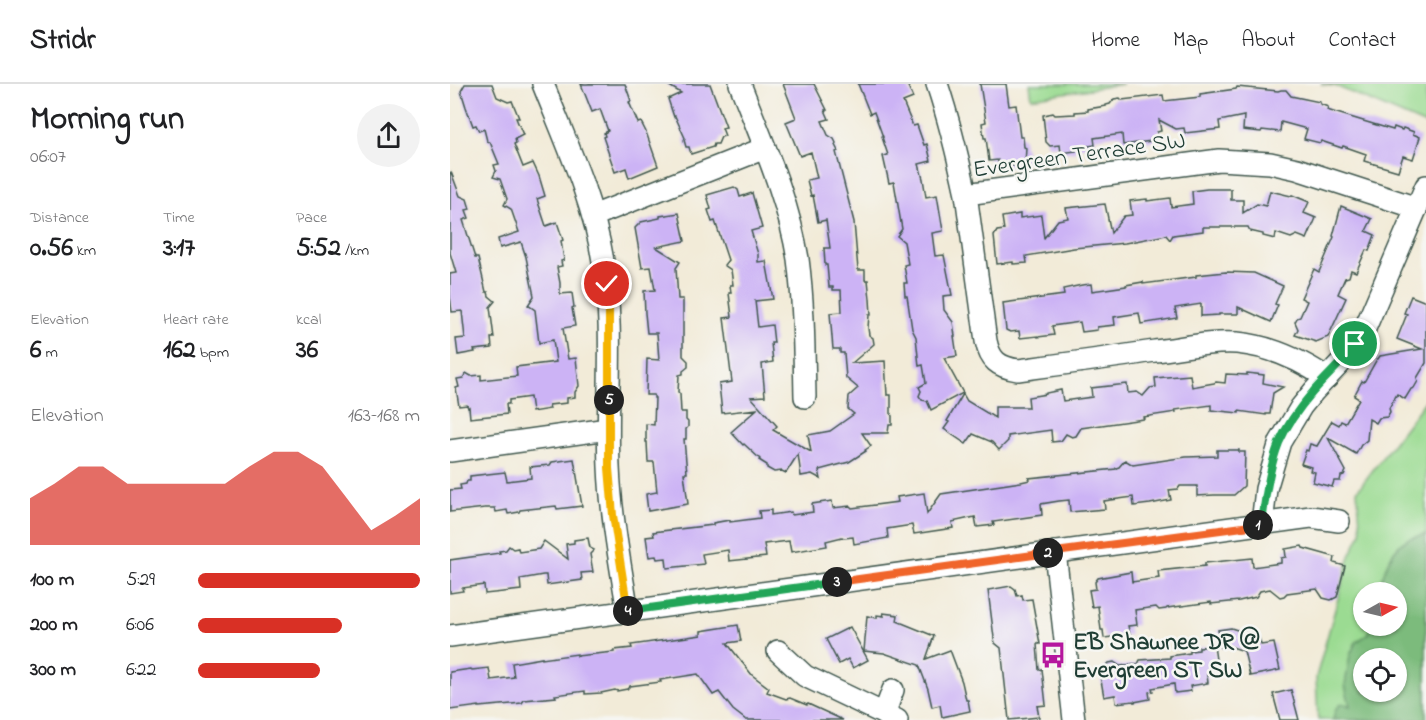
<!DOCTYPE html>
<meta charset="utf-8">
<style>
body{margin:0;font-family:"Indie Flower",sans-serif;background:#f2f2f2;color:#202124;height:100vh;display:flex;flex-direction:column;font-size:22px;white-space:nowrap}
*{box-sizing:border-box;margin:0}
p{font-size:20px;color:#757577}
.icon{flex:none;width:33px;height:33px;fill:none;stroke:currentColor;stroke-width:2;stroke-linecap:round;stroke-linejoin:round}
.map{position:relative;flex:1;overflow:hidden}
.details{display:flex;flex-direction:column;background:#fff;width:450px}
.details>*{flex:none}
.needle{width:39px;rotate:82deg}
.fabs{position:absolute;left:903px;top:498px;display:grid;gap:12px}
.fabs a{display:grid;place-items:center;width:54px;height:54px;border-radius:50%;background:#fff;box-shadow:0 2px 4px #0004;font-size:30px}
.pin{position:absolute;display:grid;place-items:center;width:51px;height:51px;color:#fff;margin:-26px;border:3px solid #fff;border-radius:50%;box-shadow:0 2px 6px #0007}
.km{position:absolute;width:30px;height:30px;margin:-15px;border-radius:50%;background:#222;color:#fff;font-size:16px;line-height:30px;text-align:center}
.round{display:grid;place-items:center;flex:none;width:63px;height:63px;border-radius:32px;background:#f2f2f2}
.summary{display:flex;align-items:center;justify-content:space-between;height:102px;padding:0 30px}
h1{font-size:33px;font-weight:800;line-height:45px}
.figures{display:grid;grid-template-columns:repeat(3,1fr);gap:9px;height:102px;padding:6px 30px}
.figures div{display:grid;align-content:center}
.figures b{font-size:26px;font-weight:800}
.figures small{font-size:16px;font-weight:400}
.figures p{font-size:16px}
.chart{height:168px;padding:12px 30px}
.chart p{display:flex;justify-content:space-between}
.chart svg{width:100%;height:108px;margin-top:6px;fill:#d93025;opacity:.7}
ul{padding:0 30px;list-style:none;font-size:20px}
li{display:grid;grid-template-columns:96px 72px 1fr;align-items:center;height:45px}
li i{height:15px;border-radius:8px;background:#d93025}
header{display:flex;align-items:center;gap:36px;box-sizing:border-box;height:84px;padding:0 30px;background:#fff;border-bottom:2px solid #e0e0e0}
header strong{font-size:28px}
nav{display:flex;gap:33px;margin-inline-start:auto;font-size:21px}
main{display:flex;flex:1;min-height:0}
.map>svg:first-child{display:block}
</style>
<header>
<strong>Stridr</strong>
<nav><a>Home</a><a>Map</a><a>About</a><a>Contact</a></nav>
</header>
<main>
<section class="details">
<div class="summary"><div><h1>Morning run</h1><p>06:07</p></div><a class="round"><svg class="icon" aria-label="share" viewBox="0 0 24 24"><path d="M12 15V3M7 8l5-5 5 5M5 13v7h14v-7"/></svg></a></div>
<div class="figures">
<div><p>Distance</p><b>0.56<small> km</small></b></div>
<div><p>Time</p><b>3:17</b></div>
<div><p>Pace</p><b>5:52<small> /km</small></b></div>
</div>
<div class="figures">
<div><p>Elevation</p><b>6<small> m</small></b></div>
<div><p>Heart rate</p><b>162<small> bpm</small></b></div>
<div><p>kcal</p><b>36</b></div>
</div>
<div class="chart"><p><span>Elevation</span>163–168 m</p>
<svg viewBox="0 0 160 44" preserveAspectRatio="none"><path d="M0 44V25L10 19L20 12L30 12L40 19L50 19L60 19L70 19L80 19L90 12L100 6L110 6L120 12L130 25L140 38L150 32L160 25V44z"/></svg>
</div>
<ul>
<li><b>100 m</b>5:29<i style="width:100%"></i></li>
<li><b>200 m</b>6:06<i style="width:65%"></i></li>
<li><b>300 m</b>6:22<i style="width:55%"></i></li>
</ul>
</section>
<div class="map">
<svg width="976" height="636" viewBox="0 0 976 636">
<rect width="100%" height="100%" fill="#f6f6f2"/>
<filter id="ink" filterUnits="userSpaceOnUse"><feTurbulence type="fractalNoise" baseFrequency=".0167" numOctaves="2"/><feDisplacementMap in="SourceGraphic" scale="12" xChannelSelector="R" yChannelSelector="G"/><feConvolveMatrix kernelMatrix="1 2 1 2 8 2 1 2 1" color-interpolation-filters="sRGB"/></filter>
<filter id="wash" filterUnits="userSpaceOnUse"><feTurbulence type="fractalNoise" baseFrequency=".008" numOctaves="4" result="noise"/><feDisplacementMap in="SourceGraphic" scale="24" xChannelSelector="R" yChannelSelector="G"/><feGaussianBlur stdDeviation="1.35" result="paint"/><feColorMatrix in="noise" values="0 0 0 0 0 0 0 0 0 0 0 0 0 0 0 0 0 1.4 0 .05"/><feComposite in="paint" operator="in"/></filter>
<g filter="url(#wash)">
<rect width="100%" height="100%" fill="#f2ebd8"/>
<g fill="#9bdb92" stroke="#5d8c63" stroke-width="1.5" fill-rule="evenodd">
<path d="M 579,0 L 673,0 L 581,14 Z"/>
<path d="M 871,0 L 976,0 L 976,41 L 888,3 Z"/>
<path d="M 976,316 L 976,636 L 868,636 L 866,593 L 900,472 L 911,449 L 907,407 ZM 914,508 L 946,508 L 946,542 L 914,542 ZM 914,574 L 946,574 L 946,608 L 914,608 Z"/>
</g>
<path fill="#7cbb7c" stroke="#4e7c58" stroke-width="1.5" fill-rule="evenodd" d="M 976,450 L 976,636 L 883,636 L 885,627 L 889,621 L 895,620 L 900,622 L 895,601 L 900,571 L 906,558 L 917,551 L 921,542 L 946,542 L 946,508 L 928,508 C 934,489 939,465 958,455 C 963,453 970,452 976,450 ZM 914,574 L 946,574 L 946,608 L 914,608 Z"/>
<g id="blocks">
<g fill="#ccb3f5">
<path d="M 15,0 L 42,0 L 47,13 L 58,18 L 62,17 L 69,34 L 66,34 L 73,51 L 65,55 L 66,59 L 64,60 L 73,83 L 83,79 L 89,92 L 95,112 L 87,115 L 96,142 L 107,138 L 113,156 L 111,157 L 114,176 L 111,177 L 112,182 L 107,183 L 110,199 L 110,210 L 122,209 L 124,223 L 122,224 L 125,242 L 113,244 L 118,275 L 126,274 L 129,302 L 125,308 L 125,313 L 117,314 L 117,319 L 99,321 L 100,325 L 82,328 L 80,313 L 59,316 L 59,320 L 56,320 L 57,330 L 20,334 L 19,323 L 18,324 L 17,321 L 9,322 L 6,304 L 9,303 L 7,295 L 13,294 L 16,289 L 21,292 L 31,291 L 31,296 L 67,292 L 66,283 L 106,278 L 103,256 L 89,259 L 85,226 L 78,221 L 84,212 L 76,173 L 71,158 L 50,164 L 48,155 L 69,148 L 61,125 L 54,121 L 57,115 L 50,95 L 43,93 L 46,87 L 44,81 L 49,80 L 40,58 L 37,57 L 34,45 L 29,47 L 26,41 L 23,42 L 16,23 L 11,7 Z"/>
<path d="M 131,0 L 175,0 L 181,17 L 179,18 L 188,39 L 191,38 L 196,48 L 208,82 L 179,94 L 176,84 L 165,88 L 153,53 L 155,52 L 154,49 L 158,47 L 150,25 L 142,28 Z"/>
<path d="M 216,0 L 260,0 L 276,43 L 272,44 L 275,52 L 271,53 L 268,60 L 264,60 L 263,63 L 241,70 L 239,63 L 236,63 L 234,56 L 235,54 L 225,32 L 224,33 L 218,15 L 231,9 Z"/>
<path d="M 333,0 L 364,0 L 377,26 L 375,26 L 379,35 L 372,37 L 378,51 L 384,55 L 386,59 L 385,61 L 388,67 L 386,68 L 404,138 L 408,186 L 415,186 L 415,196 L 418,196 L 420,215 L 421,231 L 419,231 L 418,244 L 419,251 L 423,254 L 424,260 L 402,279 L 435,277 L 437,311 L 441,311 L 441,330 L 442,332 L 442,341 L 439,341 L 438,349 L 412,349 L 421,362 L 415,366 L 416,367 L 399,378 L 369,386 L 371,395 L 362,390 L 351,392 L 348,370 L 336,389 L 332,387 L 324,388 L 317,384 L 317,381 L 309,376 L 310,375 L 294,360 L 293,361 L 281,348 L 307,325 L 272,329 L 269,300 L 282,298 L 274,234 L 282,233 L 279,209 L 281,209 L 280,201 L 283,201 L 281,186 L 274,181 L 278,176 L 265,137 L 262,138 L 258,126 L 261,125 L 257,111 L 284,103 L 288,106 L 290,113 L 302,109 L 312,144 L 301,147 L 308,170 L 308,178 L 316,177 L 323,215 L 305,217 L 308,243 L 322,241 L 324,259 L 321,259 L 323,278 L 312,280 L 315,312 L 301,313 L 327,342 L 323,346 L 361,368 L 358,351 L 380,347 L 404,330 L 398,325 L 399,312 L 408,304 L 396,294 L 394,269 L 390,269 L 390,265 L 383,265 L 380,229 L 392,228 L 391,206 L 383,206 L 383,203 L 379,203 L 377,181 L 375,181 L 374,164 L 380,164 L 376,136 L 368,138 L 363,111 L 361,112 L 357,96 L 367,94 L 361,68 L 350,72 L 336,38 L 346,34 Z"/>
<path d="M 408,0 L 457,0 L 463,14 L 453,18 L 463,42 L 467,41 L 474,61 L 477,60 L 481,77 L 469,80 L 473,95 L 476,113 L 487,111 L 493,147 L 482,149 L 485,172 L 494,171 L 502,211 L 493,212 L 494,226 L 503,238 L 505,252 L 504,252 L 507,272 L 494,274 L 513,309 L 481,326 L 477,317 L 472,316 L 469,312 L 471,307 L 469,303 L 476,299 L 473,281 L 469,282 L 466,253 L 462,245 L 457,212 L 455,212 L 454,199 L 457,199 L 454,181 L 458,180 L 454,158 L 447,152 L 452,145 L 444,98 L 439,99 L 433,72 L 438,71 L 432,53 L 433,53 L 424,28 L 420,30 Z"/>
<path d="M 530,0 L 556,0 L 559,22 L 566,21 L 570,53 L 573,53 L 574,63 L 576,64 L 575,80 L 549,84 L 548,76 L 539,77 L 536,54 L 534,54 L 532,39 L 536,38 Z"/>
<path d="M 787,3 L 828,7 L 831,6 L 836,6 L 841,12 L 870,18 L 870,20 L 878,23 L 877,26 L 943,46 L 944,43 L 952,46 L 953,44 L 964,48 L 963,50 L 970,53 L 963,75 L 953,72 L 948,87 L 914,77 L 916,70 L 893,62 L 892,64 L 871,57 L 870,59 L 854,55 L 857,45 L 831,38 L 830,48 L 812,46 L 811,48 L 793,46 L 794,32 L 769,37 L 770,45 L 735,49 L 734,44 L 726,45 L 709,36 L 711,47 L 707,48 L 708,56 L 673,61 L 672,50 L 644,54 L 645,61 L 625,64 L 626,67 L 611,69 L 610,61 L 600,62 L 596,58 L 593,31 L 603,29 L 605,31 L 625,30 L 625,28 L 638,27 L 638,25 L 656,22 L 656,21 L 660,20 L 664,15 L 670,14 L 672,16 L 713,11 L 714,17 L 750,13 L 750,10 L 786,5 Z"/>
<path d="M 1,88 L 10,112 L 17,115 L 20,125 L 16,126 L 19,134 L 13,136 L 25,174 L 28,174 L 36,208 L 38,208 L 39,212 L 45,217 L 40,223 L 44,254 L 41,254 L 42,264 L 24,266 L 25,268 L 8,271 L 6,255 L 15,254 L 12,227 L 2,228 L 0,212 L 0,190 L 6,189 L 0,169 L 0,89 Z"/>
<path d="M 757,105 L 781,105 L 781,116 L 793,116 L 793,129 L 807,120 L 816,122 L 820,107 L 841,112 L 842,111 L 859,118 L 854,129 L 866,134 L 857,155 L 847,151 L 841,154 L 826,149 L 825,155 L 813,152 L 813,150 L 800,147 L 798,143 L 753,143 L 753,147 L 723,151 L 720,156 L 716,151 L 675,159 L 624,164 L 576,172 L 577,179 L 563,180 L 563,178 L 547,180 L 544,152 L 547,147 L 554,146 L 552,133 L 570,130 L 570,134 L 591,131 L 594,154 L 608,136 L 618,134 L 616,124 L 655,120 L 661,149 L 674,132 L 682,131 L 680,117 L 697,115 L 697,117 L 720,114 L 721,123 L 743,120 L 742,107 Z"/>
<path d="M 891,122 L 922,135 L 916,147 L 925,151 L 919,167 L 916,166 L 906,188 L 901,186 L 899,193 L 895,194 L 888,210 L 896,214 L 878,253 L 866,258 L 845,251 L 848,245 L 845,238 L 847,234 L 850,233 L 857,217 L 851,214 L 864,185 L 869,188 L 884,153 L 883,152 Z"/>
<path d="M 229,129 L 235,157 L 206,163 L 230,178 L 226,184 L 228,215 L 233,215 L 233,272 L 238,277 L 238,283 L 233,287 L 233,290 L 229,291 L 228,308 L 230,310 L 231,328 L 236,328 L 236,336 L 238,338 L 238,343 L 236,345 L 236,355 L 234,355 L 237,389 L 234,389 L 238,420 L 198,427 L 196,410 L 207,408 L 204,378 L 198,378 L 197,358 L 196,358 L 196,340 L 204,341 L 205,314 L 204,314 L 204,311 L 196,311 L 197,275 L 209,276 L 207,249 L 197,249 L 195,229 L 194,207 L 205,206 L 201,183 L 192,184 L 185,144 L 191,138 L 210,134 L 210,132 Z"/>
<path d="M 776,188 L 804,189 L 833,202 L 825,220 L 828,221 L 821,238 L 788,223 L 788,230 L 769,230 L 769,231 L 751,232 L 751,220 L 725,224 L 727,234 L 691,240 L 689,229 L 664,233 L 665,241 L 647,243 L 647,246 L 632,248 L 630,238 L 602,242 L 604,251 L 588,253 L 588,252 L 570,254 L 569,247 L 560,248 L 556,246 L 553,219 L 614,211 L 613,205 L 632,201 L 641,200 L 642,207 L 676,202 L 676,201 L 693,198 L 693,200 L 746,193 L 746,191 Z"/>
<path d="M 961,212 L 976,218 L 976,279 L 967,294 L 968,297 L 964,304 L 961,305 L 955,315 L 947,310 L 939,324 L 940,328 L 937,333 L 929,334 L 926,339 L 919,335 L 917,356 L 911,361 L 906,370 L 878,354 L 896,387 L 894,391 L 891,392 L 890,397 L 884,397 L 882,403 L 863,398 L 865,388 L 860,387 L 861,383 L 851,380 L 856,366 L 858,367 L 860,360 L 867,362 L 882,337 L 889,341 L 891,337 L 895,339 L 909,315 L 904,312 L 912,297 L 914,298 L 927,275 L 928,275 L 930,272 L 972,265 L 947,255 L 957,230 L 954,229 Z"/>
<path d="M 797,289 L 814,291 L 813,299 L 833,303 L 823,309 L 820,330 L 816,330 L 816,331 L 789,327 L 789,329 L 761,326 L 761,321 L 725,326 L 726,328 L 693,333 L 694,335 L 631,344 L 626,352 L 622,353 L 616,350 L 611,357 L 602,358 L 601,346 L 558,352 L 558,357 L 549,366 L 542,358 L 523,350 L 516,360 L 494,345 L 499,338 L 497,337 L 513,310 L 517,317 L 545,334 L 545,323 L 579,323 L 578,313 L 596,310 L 596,309 L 611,306 L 613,317 L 642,313 L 641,304 L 677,300 L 678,309 L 687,308 L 693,312 L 700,304 L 706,303 L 705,294 L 740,291 L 742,303 L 764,299 L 766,298 L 775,299 L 776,290 L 797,291 Z"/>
<path d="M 767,366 L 789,366 L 789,368 L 795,368 L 794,402 L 784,411 L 764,411 L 747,412 L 747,402 L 730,402 L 728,405 L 719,406 L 721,416 L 700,420 L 684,422 L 683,413 L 654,417 L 655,425 L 620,428 L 619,416 L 609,417 L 591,420 L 592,431 L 543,438 L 544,441 L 527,443 L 525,433 L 502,438 L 503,444 L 464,450 L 462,441 L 437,445 L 438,454 L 404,460 L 403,453 L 394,454 L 392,453 L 376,457 L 377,462 L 341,468 L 339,457 L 314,460 L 316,473 L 279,477 L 278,466 L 252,470 L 254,480 L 217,484 L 216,474 L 207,475 L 206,472 L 199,473 L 196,453 L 204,452 L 203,448 L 263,441 L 263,439 L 280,436 L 280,438 L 310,434 L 309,427 L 321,426 L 321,431 L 341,428 L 342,431 L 363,428 L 362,420 L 382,417 L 383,424 L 400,422 L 402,424 L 448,418 L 447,413 L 474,409 L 477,430 L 491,410 L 571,398 L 580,396 L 579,394 L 666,385 L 666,384 L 669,383 L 675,376 L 683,381 L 736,373 L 767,372 Z"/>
<path d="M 124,375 L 132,422 L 107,425 L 106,422 L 70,426 L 69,428 L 58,430 L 57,426 L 46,428 L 45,424 L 35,424 L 0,428 L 0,406 L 11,405 L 10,401 L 16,400 L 17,397 L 20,397 L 20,392 L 55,388 L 57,397 L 81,394 L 80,383 L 100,381 L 102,378 Z"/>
<path d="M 138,454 L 140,464 L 144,466 L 140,470 L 143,488 L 131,489 L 132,496 L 97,501 L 96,491 L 93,491 L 70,495 L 71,506 L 35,510 L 34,501 L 12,504 L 13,507 L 0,509 L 0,476 L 50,469 L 49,467 L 56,466 L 59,462 L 63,465 L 68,464 L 69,468 L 89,465 L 94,457 L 118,475 L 116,460 L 124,459 L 124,456 Z"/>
<path d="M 852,462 L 853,464 L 885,473 L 884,479 L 895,482 L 887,513 L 881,516 L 873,514 L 867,505 L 837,509 L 834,512 L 830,513 L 820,505 L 810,507 L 806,513 L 789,517 L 761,520 L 761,518 L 717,524 L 716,525 L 709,526 L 706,523 L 685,526 L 687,541 L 678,542 L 680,551 L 654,554 L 653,546 L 651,546 L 648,522 L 642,523 L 639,506 L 646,505 L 645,498 L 648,494 L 681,488 L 682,498 L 709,494 L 708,487 L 755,482 L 755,479 L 802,474 L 803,483 L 831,479 L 831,474 L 836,473 L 835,465 Z"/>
<path d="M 561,502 L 565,505 L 567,512 L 572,511 L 573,516 L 582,515 L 590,560 L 587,560 L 589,586 L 592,585 L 596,621 L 587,622 L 589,633 L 559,636 L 551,564 L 545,559 L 544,554 L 538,506 Z"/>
<path d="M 433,529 L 448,531 L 447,537 L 484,552 L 476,575 L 500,566 L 512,598 L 516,616 L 518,616 L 520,627 L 492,633 L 490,621 L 482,623 L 478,605 L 469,581 L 434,569 L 414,567 L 417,532 L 427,534 L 427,531 L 434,532 Z"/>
<path d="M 288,541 L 291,557 L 277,559 L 302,591 L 319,604 L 317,608 L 336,615 L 340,614 L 357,621 L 358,620 L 393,636 L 296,636 L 283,626 L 269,608 L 263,611 L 248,590 L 210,596 L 211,598 L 180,602 L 177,605 L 167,607 L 165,606 L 151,609 L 135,610 L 135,607 L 105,611 L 106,613 L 74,616 L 72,619 L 29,623 L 29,622 L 0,626 L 0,588 L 21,585 L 22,586 L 39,584 L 41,596 L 64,593 L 62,579 L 92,574 L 92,575 L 127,570 L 127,572 L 164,568 L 164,566 L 182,564 L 181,561 L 251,551 L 251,547 Z"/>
<path d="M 400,543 L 418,576 L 403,584 L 398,575 L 389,580 L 376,555 Z"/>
<path d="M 781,544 L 809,553 L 811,561 L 824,559 L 830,586 L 800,592 L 794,567 L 779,562 L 771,564 L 768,546 Z"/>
<path d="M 764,562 L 768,589 L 757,591 L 758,599 L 740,602 L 741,607 L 725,609 L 724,600 L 702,604 L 703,607 L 699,608 L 700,615 L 684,618 L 684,617 L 666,619 L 665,611 L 654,613 L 650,591 L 654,584 L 659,579 L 664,578 L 670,582 L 688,580 L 690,576 L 720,574 L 720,572 L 740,569 L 740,567 L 749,566 L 749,563 Z"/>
<path d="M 841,606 L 849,636 L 830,636 L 823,610 Z"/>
</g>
</g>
</g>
<g filter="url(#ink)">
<use href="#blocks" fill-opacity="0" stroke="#3f574d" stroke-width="1.5"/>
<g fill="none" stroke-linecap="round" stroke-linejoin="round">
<g stroke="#3f574d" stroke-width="24">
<g id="minor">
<path d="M 93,0 C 116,58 143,116 153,177 C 165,245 156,314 159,383 C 161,431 170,479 178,528"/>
<path d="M 290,0 C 312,57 338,114 348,175 C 354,221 354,268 355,313"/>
<path d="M 487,0 C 499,36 508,73 516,110"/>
<path d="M 143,132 L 315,64"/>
<path d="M 877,294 C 850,276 820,262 787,259 C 760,257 732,264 705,267 C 659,274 613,280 568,286 C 548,283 540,276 536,257 L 516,110 L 769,76 L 820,79 L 847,85 L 967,124"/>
<path d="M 0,367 L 158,345"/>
<path d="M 812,440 L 816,405 L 830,358 L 851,323 L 864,307 L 898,271 L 913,249 L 976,102"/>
<path d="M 605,468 L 624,636"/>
<path d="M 0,552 L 846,435 L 861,433 L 889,437"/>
<path d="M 328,567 L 355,592 L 447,636"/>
<path d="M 434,630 L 443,606"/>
</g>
</g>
<use href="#minor" stroke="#fff" stroke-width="21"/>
</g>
</g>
<g fill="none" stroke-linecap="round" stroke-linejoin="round" filter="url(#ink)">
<g stroke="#fff" stroke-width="12">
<path id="split-1" d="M 808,441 L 812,440 C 815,413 819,384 829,359 C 837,341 850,323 862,309 C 876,292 893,279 905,260"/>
</g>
<g stroke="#fff" stroke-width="12">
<path id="split-2" d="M 598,469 L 808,441"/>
</g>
<g stroke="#fff" stroke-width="12">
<path id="split-3" d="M 387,498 L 598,469"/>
</g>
<g stroke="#fff" stroke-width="12">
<path id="split-4" d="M 178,527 L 387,498"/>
</g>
<g stroke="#fff" stroke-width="12">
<path id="split-5" d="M 159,316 L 159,384 L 163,431 L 178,527"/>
</g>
<g stroke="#fff" stroke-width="12">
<path id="split-6" d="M 157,200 L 159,228 L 159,316"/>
</g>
<use href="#split-1" stroke="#22a559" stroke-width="8"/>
<use href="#split-2" stroke="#f0652b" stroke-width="8"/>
<use href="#split-3" stroke="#f0652b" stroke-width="8"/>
<use href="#split-4" stroke="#22a559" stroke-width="8"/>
<use href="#split-5" stroke="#f5b400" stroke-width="8"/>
<use href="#split-6" stroke="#f5b400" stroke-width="8"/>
</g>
<defs>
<g id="bus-bare" transform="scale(2.07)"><path d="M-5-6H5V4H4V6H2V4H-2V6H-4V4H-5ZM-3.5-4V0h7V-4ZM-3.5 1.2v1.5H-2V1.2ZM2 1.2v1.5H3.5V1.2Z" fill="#b5179e" stroke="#f6f6f2" stroke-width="2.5" paint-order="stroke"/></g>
</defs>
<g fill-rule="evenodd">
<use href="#bus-bare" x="603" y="571"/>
</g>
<g text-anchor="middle" stroke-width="5" stroke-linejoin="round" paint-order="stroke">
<g font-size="24" fill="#1f3d34" stroke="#f6f6f2">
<text transform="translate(629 70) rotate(-8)" y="8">Evergreen Terrace SW</text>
</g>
<g font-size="24" font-weight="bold" fill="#1f3d34" stroke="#f6f6f2" text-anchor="start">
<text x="623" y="565">EB Shawnee DR @<tspan x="623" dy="28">Evergreen ST SW</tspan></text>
</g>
</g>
</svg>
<div class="fabs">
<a><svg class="needle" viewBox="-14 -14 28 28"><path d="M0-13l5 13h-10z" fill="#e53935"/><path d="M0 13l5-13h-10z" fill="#757577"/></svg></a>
<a><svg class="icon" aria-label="locate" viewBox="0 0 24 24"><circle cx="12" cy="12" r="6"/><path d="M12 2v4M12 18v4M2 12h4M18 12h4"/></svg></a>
</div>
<div class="pin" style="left:905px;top:260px;background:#1e9e55"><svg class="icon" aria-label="arrive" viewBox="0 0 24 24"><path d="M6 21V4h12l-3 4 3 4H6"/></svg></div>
<div class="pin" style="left:157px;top:200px;background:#d93025"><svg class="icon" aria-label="check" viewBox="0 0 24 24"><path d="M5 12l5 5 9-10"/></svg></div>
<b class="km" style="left:808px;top:441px">1</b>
<b class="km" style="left:598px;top:469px">2</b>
<b class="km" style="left:387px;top:498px">3</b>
<b class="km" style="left:178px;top:527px">4</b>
<b class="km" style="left:159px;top:316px">5</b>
</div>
</main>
